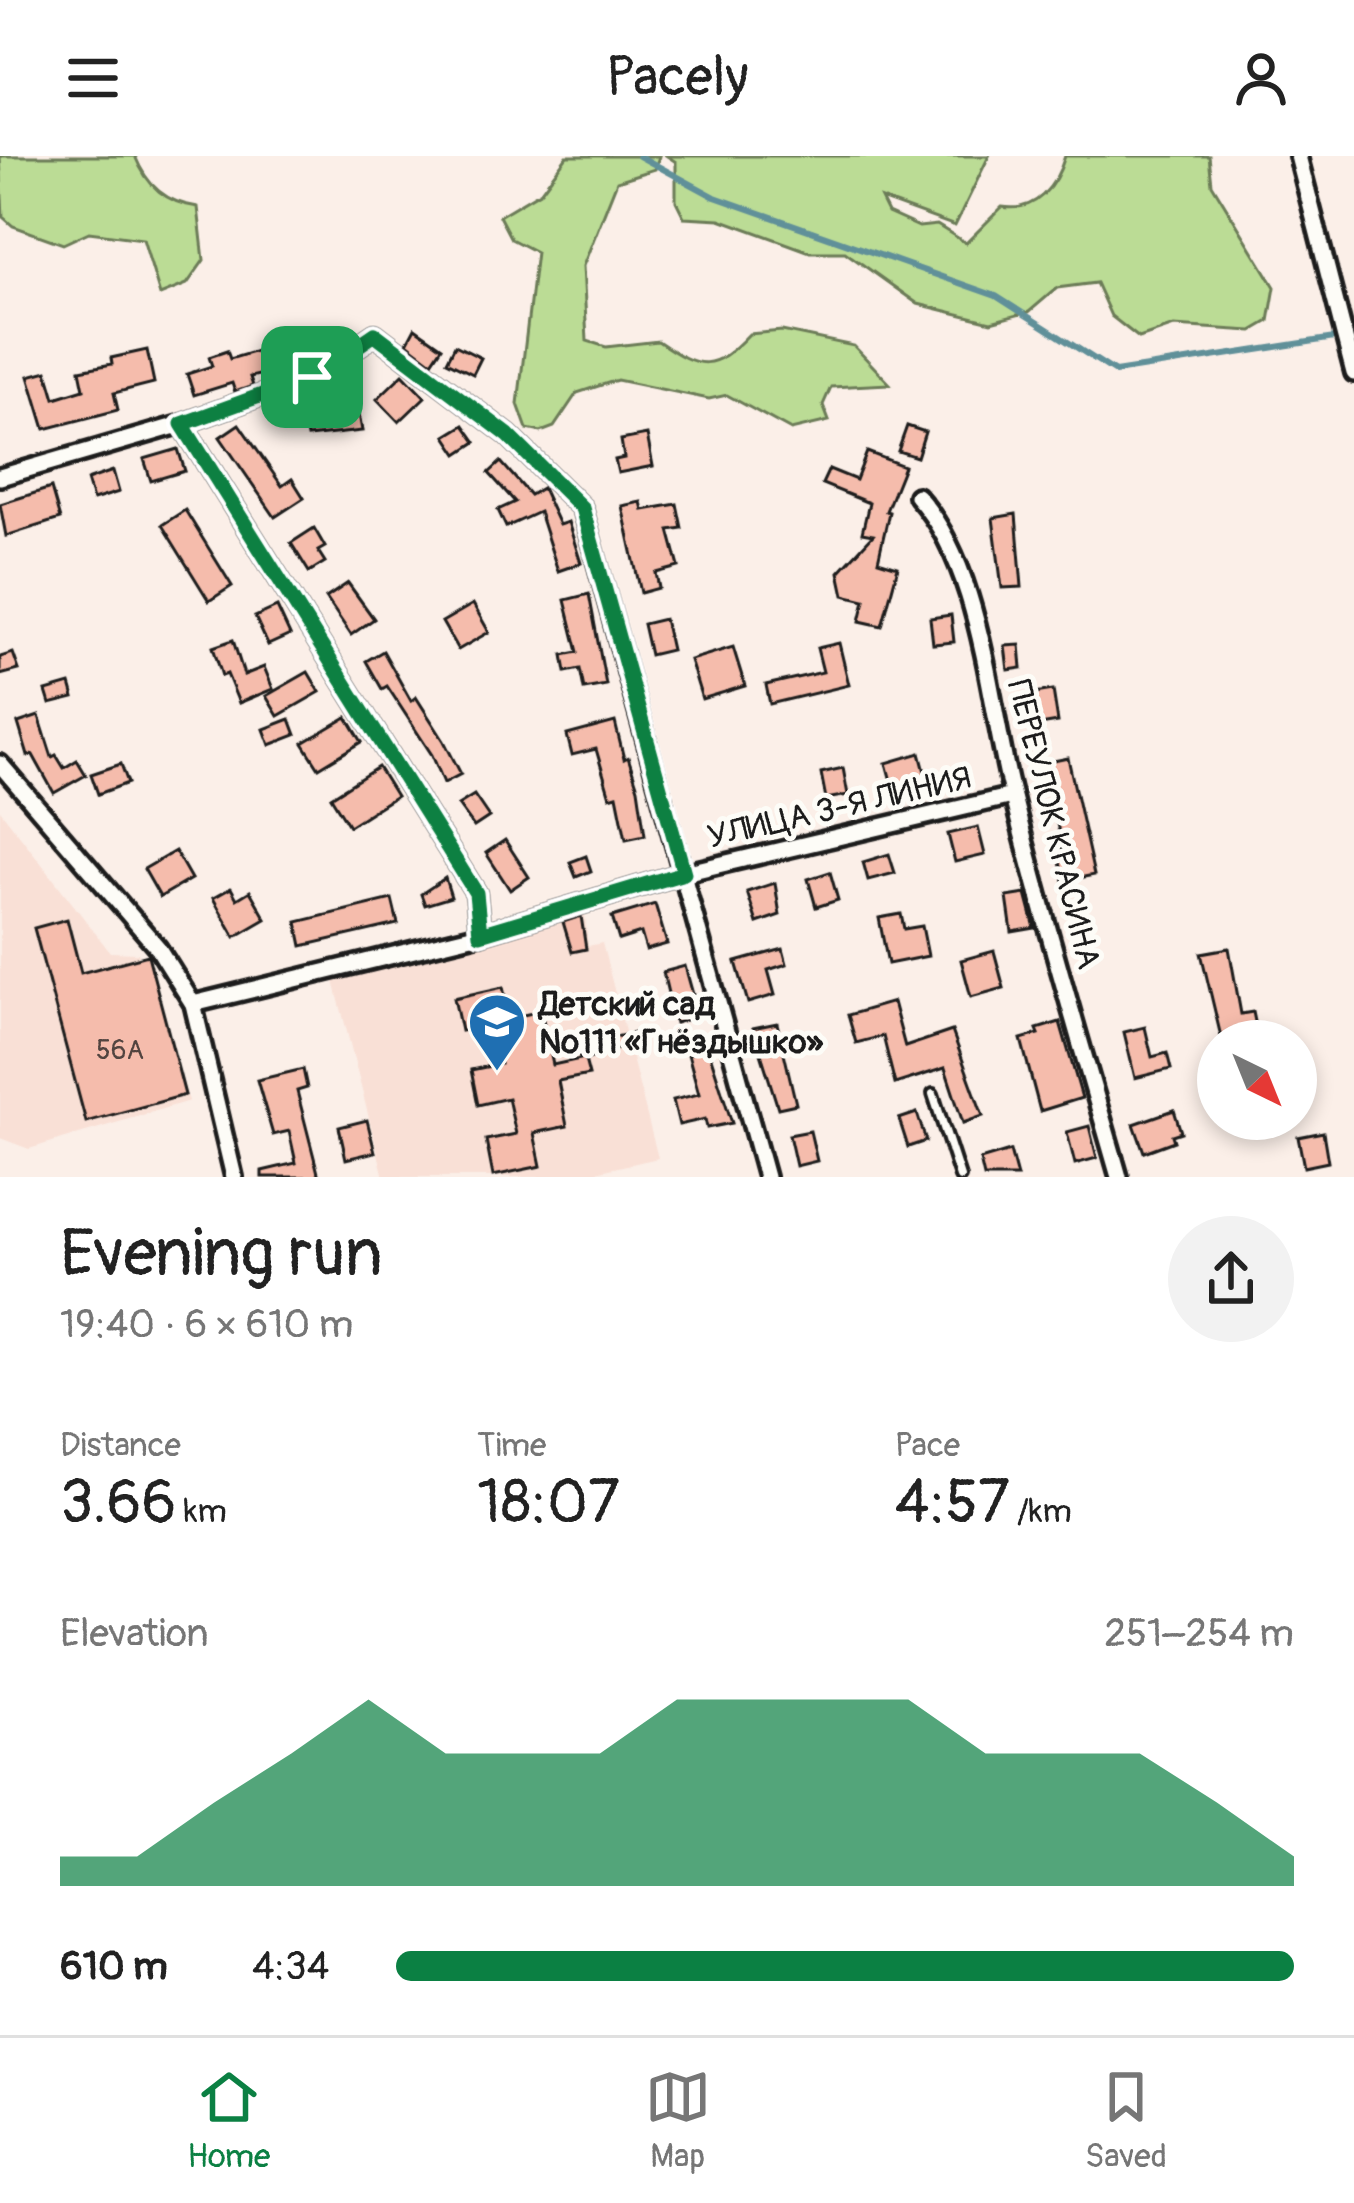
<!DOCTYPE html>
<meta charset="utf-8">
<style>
body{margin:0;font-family:Pangolin,sans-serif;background:#f2f2f2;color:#222;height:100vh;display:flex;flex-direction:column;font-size:45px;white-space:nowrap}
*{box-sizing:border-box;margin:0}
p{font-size:39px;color:#767676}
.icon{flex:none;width:66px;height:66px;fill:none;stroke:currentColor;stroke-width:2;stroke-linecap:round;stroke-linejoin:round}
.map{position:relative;height:1021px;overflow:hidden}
.side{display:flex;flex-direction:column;background:#fff;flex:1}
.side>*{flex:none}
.needle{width:78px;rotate:137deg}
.tools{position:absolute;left:1197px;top:864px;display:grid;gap:24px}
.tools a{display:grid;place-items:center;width:120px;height:120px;border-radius:50%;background:#fff;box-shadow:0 6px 18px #0003;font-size:60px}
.pin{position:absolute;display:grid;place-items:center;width:102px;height:102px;color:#fff;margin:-51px;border-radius:24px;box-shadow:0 6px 18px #0006}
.round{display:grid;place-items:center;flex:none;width:126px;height:126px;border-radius:63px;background:#f2f2f2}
.head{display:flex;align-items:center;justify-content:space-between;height:204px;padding:0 60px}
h1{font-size:66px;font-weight:600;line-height:90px}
.stats{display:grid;grid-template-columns:repeat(3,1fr);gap:18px;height:204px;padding:12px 60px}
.stats div{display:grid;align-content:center}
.stats b{font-size:60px;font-weight:600}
.stats small{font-size:33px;font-weight:400}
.stats p{font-size:33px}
.chart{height:336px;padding:24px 60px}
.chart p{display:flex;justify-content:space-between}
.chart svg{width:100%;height:216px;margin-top:12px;fill:#0b8043;opacity:.7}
ul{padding:0 60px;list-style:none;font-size:39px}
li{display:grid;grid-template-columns:192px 144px 1fr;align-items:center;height:90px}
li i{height:30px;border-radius:15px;background:#0b8043}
header{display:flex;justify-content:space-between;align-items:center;height:156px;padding:0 60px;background:#fff;font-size:54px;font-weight:600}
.dock{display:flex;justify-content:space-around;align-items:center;height:168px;border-top:3px solid #e0e0e0;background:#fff;font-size:33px;color:#767676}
.dock a{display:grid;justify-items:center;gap:6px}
.dock .active{color:#0b8043}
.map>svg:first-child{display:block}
</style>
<header><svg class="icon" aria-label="menu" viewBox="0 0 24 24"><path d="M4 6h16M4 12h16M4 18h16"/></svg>Pacely<svg class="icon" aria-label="person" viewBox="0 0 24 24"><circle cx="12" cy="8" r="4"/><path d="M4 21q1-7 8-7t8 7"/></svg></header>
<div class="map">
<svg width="1354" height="1021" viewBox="0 0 1354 1021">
<rect width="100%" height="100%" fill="#fbefe8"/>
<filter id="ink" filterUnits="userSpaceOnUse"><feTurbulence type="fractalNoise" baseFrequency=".00833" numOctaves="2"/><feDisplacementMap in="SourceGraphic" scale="24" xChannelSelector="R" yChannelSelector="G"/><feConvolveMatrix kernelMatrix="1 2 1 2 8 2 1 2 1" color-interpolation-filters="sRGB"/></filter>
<g filter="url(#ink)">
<g fill="#f9e0d6">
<path d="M 0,654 L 110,796 L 138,797 L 189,945 L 29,993 L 0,982 Z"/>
<path d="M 580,756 L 585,758 L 588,790 L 602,787 L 658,1002 L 574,1021 L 384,1021 L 334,825 L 562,766 L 561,760 Z"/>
</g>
<g fill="#bbdc95" stroke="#6c7c58" stroke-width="3">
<path d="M 0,0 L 135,0 C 147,30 166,47 198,51 L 204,104 L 187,128 L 160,139 L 143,83 L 89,76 L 63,88 L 13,70 L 3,61 Z"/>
<path d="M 567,0 L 659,0 L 655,13 L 617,25 L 583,110 L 587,185 L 606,191 L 658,185 C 700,214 713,216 749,178 L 782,175 L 854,190 L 890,228 L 831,231 L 823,249 L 829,265 L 791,274 L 727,239 L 709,243 L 617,224 L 577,237 L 554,271 L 541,276 L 527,273 L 518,248 L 536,96 L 511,83 L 499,60 L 541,35 Z"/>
<path d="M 667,0 L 989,0 L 955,70 L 881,43 L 888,57 L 919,71 L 937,69 L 966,87 L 1002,51 C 1036,57 1056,30 1065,0 L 1209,0 L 1212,28 L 1275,131 L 1269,165 L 1252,175 L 1174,170 L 1139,182 L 1111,160 L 1096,127 L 1057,132 L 1029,156 L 991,166 L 918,148 L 845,96 L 810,96 L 720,63 L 684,61 L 676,45 L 676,6 Z"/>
</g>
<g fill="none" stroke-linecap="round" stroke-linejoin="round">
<path stroke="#609099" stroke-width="6" d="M 639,0 L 715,41 L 996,140 L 1115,216 L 1354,179"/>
</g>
<g fill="#f5bcac" stroke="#1c1c1c" stroke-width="3">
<path d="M 415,172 L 442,191 L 432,206 L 407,187 Z"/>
<path d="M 300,177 L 307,208 L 250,221 L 253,230 L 235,236 L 232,227 L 194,239 L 187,218 L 212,210 L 209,201 L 227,195 L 230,203 L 267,192 L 265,185 Z"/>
<path d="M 455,189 L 481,202 L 473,218 L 447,205 Z"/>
<path d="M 147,194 L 154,227 L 114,237 L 118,254 L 45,273 L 29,220 L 47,215 L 55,242 L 84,233 L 80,214 L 112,208 L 111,202 Z"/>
<path d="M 403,218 L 425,241 L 399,266 L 377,243 Z"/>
<path d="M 357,246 L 362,275 L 307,281 L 302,257 Z"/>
<path d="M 239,268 L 282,330 L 292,323 L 304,342 L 275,361 L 220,281 Z"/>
<path d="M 464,269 L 476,286 L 458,298 L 446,280 Z"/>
<path d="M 907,270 L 925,276 L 917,301 L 898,295 Z"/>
<path d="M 647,279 L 653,310 L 618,317 L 615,304 L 624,302 L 621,284 Z"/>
<path d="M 178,293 L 185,315 L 151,325 L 144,303 Z"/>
<path d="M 867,296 L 904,310 L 886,355 L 889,356 L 878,405 L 898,411 L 882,470 L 860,465 L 865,444 L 844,439 L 839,416 L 873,379 L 862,377 L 869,347 L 822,328 L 829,313 L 856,324 Z"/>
<path d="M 501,306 L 530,339 L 542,332 L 559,369 L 568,366 L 581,407 L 558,415 L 539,356 L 506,371 L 498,354 L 515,346 L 489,317 Z"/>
<path d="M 113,315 L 119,336 L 93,344 L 87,324 Z"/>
<path d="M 51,332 L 60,363 L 6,380 L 0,348 Z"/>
<path d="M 641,346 L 643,354 L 677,348 L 682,372 L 669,374 L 679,411 L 656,417 L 659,432 L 641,437 L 622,350 Z"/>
<path d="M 185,354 L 232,430 L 209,445 L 162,369 Z"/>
<path d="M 1016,358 L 1022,431 L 1002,432 L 993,362 Z"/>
<path d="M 314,372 L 325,391 L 318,395 L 325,406 L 309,416 L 291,387 Z"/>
<path d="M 348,427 L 374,463 L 351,479 L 326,442 Z"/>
<path d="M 589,438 L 606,529 L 584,533 L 580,513 L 566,516 L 563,499 L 578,496 L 565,444 Z"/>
<path d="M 473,448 L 489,476 L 458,494 L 442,466 Z"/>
<path d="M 277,451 L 290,479 L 268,489 L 255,461 Z"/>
<path d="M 951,459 L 954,486 L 933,488 L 930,462 Z"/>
<path d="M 664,463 L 671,494 L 650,499 L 643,468 Z"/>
<path d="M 233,484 L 244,519 L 264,511 L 273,533 L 239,547 L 227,518 L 222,520 L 213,491 Z"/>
<path d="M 839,487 L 849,529 L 770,548 L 766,529 L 823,516 L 817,492 Z"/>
<path d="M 1020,489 L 1022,512 L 1008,514 L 1005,490 Z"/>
<path d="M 733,491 L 745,530 L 702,543 L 690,504 Z"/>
<path d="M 383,495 L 411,545 L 416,541 L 444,585 L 461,618 L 444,627 L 432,599 L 387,530 L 382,533 L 366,505 Z"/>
<path d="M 13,497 L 19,514 L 0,519 L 0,501 Z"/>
<path d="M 308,516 L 320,536 L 278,560 L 266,540 Z"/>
<path d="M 70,528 L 74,542 L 50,548 L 46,535 Z"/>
<path d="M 1053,534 L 1058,566 L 1028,571 L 1023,539 Z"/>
<path d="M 39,560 L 52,601 L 56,599 L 64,612 L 77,604 L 86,619 L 54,637 L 33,599 L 28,600 L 18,567 Z"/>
<path d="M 347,561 L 362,586 L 319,612 L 303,587 Z"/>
<path d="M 290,563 L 296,579 L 270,589 L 264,573 Z"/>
<path d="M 615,566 L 624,603 L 628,601 L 638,632 L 645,679 L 626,683 L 617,639 L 610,641 L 596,593 L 572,599 L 567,579 Z"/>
<path d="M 920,597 L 928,627 L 894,636 L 886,607 Z"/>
<path d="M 1068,602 L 1094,719 L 1064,725 L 1059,701 L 1064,700 L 1044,607 Z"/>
<path d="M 121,608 L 128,627 L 98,638 L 91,618 Z"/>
<path d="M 378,611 L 396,640 L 349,670 L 331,641 Z"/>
<path d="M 843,612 L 848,639 L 826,643 L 821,617 Z"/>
<path d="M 474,639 L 489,661 L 474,671 L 458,649 Z"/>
<path d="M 978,671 L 985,699 L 955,706 L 948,678 Z"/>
<path d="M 505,684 L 529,721 L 510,734 L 486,697 Z"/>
<path d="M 175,695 L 191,723 L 160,741 L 144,713 Z"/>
<path d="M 889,698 L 895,717 L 868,724 L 863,706 Z"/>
<path d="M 586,700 L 591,715 L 576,721 L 570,706 Z"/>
<path d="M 830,716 L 838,744 L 816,751 L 808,723 Z"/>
<path d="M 445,722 L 451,741 L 425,749 L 421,738 Z"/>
<path d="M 775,727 L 780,759 L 757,767 L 747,736 Z"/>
<path d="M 231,732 L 237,743 L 250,735 L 266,763 L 235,781 L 213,742 Z"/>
<path d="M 1026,738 L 1035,772 L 1012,776 L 1007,741 Z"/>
<path d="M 392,743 L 398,768 L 302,790 L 297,766 Z"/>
<path d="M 655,748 L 667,788 L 646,794 L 641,777 L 619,784 L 612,761 Z"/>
<path d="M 901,758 L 904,773 L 922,770 L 928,800 L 888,808 L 879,762 Z"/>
<path d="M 581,760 L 586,793 L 572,796 L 563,766 Z"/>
<path d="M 67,763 L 81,817 L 148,799 L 185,939 L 86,966 L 34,772 Z"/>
<path d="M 1229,792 L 1241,858 L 1253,856 L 1259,885 L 1222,885 L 1201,797 Z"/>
<path d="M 783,793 L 787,808 L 768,814 L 775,839 L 748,847 L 736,806 Z"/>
<path d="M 994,795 L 1004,832 L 971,841 L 961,804 Z"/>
<path d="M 685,810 L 699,860 L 675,867 L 663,816 Z"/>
<path d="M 503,831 L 510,862 L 541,855 L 553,909 L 580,903 L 577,889 L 639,876 L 641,885 L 585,904 L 589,919 L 558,925 L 567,970 L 534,977 L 541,1010 L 493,1020 L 486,984 L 516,978 L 508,942 L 478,949 L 471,914 L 500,908 L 492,869 L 461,875 L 454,842 Z"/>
<path d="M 893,846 L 905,891 L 952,875 L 983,960 L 963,967 L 945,912 L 895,928 L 883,880 L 856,887 L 848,859 Z"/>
<path d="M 1060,866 L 1082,942 L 1040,955 L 1021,883 L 1039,878 L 1037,873 Z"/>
<path d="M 777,867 L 796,948 L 778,952 L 753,872 Z"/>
<path d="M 1145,871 L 1152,901 L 1167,897 L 1171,913 L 1135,922 L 1124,876 Z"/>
<path d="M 708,892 L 732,967 L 707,972 L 705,963 L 679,969 L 673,944 L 699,938 L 688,898 Z"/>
<path d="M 303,913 L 307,932 L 297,935 L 319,1021 L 262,1021 L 262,1015 L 296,1007 L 289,975 L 273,979 L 257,924 Z"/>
<path d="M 1174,954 L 1181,976 L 1172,979 L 1174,985 L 1144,996 L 1134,968 Z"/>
<path d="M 917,957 L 926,985 L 908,991 L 899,963 Z"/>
<path d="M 367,964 L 375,996 L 346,1003 L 339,971 Z"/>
<path d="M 1089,970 L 1097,1002 L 1075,1008 L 1067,976 Z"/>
<path d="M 810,975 L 817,1005 L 796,1010 L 789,979 Z"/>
<path d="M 1323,976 L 1328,1006 L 1304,1011 L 1298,981 Z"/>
<path d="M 1010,995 L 1017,1021 L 984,1021 L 980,1004 Z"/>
</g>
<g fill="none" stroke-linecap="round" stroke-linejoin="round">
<g stroke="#1c1c1c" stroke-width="16">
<path id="lane" d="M 933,938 L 960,1021"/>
</g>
<g stroke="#1c1c1c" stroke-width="24">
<g id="street">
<path d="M 1298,0 L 1354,217"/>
<path d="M 182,268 L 476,737 L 480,778"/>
<path d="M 0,321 L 182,268 L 312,221 L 375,178 L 508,279 L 582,352 L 766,1021"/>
<path d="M 917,340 C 983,414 988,546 1013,641 C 1045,769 1083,895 1119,1021"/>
<path d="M 0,608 L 158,792 L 193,848 L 234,1021"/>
<path d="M 193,848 L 480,778 L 684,717 L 1012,640"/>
</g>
</g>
<use href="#lane" stroke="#fdfcf7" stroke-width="8"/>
<use href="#street" stroke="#fdfcf7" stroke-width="15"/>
</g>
</g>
<g fill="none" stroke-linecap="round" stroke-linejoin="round" filter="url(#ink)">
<g stroke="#fff" stroke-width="24">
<path id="route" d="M 375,178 L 508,279 L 582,352 L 684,717 L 480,778 L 476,737 L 182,268 L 312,221 Z"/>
</g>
<use href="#route" stroke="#0b8043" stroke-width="15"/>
</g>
<defs>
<g id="school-pin" transform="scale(3)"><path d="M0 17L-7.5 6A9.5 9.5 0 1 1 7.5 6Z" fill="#1f6fb2" stroke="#fdfcf7"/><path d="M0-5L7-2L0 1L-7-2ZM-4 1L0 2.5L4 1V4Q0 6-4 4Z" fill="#fff"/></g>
</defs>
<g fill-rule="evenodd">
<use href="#school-pin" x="497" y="866"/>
</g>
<g text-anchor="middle" stroke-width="10" stroke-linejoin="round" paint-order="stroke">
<g font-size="27" fill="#524440">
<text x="120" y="903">56А</text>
</g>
<g font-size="33" fill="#1c1c1c" stroke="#fdfcf7">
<text transform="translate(839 650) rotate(-13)" y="12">УЛИЦА 3-Я ЛИНИЯ</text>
<text transform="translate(1055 668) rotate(76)" y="12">ПЕРЕУЛОК КРАСИНА</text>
</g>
<g font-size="33" font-weight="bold" fill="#1c1c1c" stroke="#fdfcf7" text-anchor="start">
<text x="539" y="859">Детский сад<tspan x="539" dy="38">№111 «Гнёздышко»</tspan></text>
</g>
</g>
</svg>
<div class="tools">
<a><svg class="needle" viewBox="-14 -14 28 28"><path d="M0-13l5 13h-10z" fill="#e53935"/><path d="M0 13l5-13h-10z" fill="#767676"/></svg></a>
</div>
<div class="pin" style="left:312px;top:221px;background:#1e9e55"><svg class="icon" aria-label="arrive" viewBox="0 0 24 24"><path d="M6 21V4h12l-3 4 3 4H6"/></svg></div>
</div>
<section class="side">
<div class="head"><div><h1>Evening run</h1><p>19:40 · 6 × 610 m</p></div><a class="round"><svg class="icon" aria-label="share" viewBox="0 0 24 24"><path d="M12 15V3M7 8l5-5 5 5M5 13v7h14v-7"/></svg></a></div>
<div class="stats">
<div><p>Distance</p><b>3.66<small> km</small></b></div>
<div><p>Time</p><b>18:07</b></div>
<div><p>Pace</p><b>4:57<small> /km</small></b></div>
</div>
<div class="chart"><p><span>Elevation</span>251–254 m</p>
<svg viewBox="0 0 160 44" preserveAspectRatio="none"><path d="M0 44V38L10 38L20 27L30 17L40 6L50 17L60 17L70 17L80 6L90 6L100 6L110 6L120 17L130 17L140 17L150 27L160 38V44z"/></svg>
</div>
<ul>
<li><b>610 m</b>4:34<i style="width:100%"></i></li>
</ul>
</section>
<nav class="dock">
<a class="active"><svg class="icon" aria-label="home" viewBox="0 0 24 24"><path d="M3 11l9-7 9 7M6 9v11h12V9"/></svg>Home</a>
<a><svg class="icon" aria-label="map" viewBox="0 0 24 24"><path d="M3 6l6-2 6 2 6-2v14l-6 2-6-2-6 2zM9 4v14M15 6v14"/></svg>Map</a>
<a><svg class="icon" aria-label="saved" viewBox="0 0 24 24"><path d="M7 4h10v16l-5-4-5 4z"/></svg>Saved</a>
</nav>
